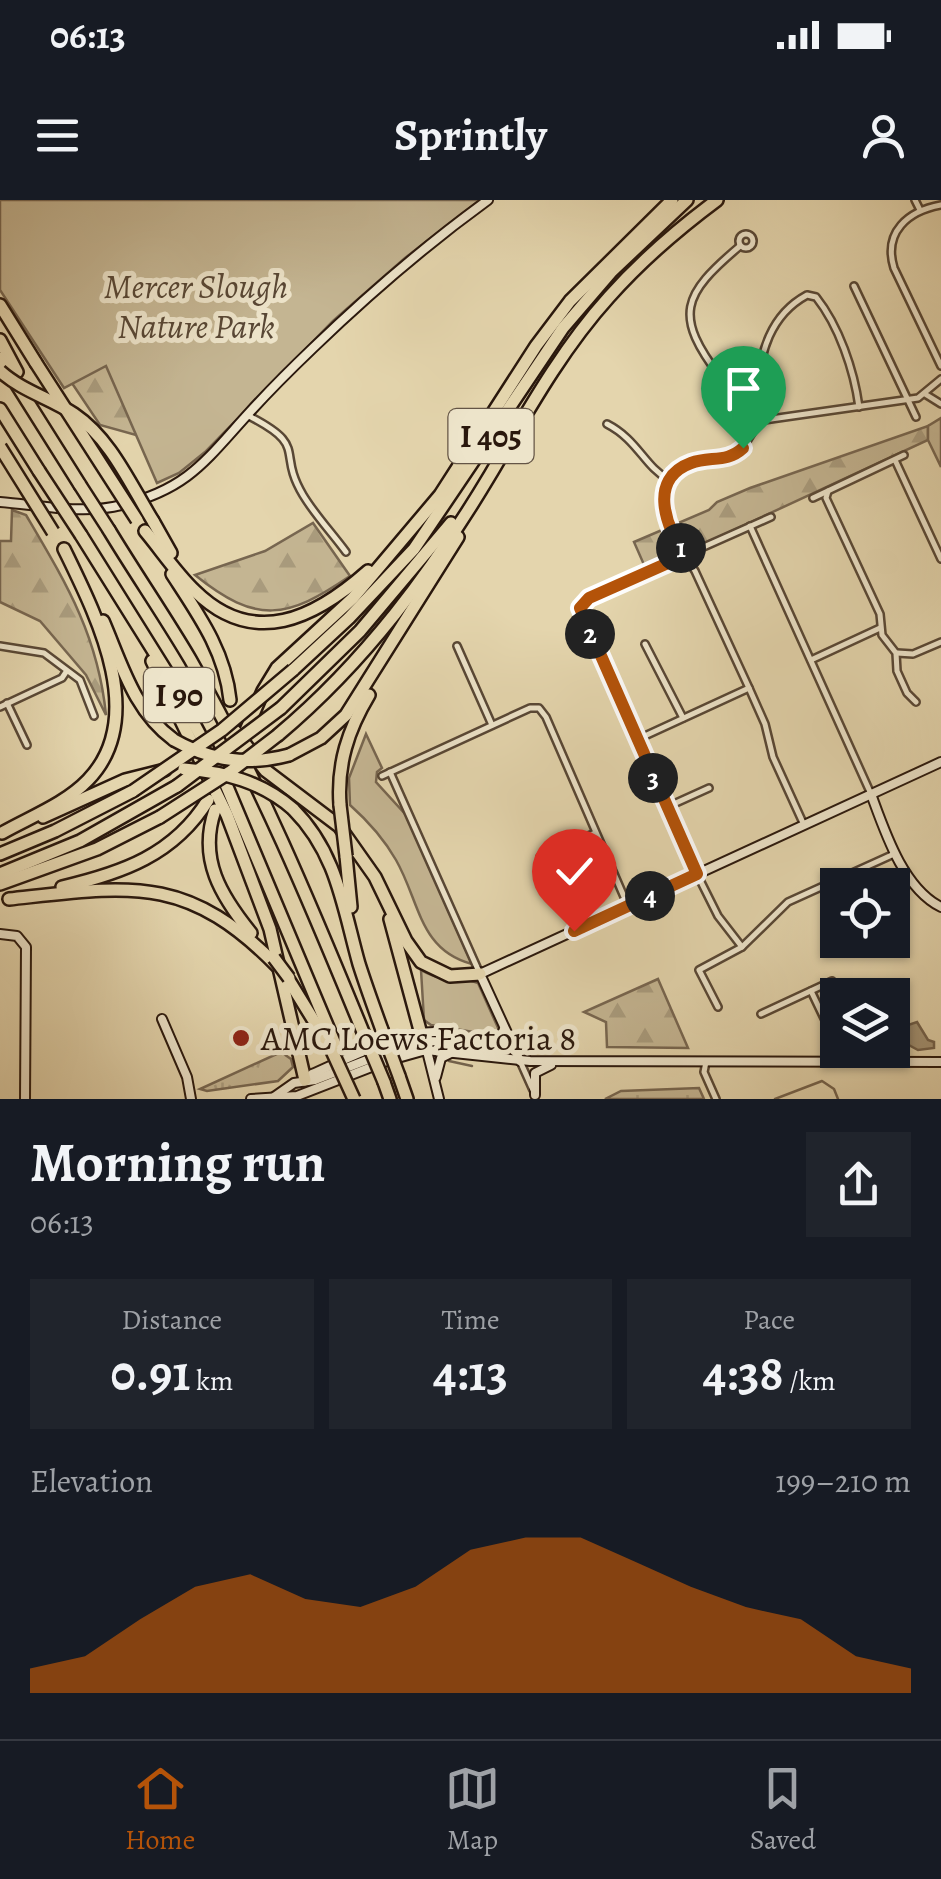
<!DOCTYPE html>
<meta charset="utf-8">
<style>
body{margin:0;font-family:Alegreya,serif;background:#20242c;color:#f1f3f6;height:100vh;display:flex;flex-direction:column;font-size:38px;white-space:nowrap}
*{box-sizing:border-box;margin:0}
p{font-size:32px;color:#9ea1a6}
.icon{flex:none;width:55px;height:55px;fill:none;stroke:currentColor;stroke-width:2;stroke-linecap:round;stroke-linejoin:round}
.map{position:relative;height:899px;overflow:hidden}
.drawer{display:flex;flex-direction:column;background:#171b24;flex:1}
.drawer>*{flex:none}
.controls{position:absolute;left:820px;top:668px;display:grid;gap:20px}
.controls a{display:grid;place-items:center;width:90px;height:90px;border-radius:0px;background:#171b24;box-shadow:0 2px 8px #0004;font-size:50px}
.pin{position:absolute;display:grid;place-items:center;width:85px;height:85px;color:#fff;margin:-102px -42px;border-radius:50% 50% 50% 0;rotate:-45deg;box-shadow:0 0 10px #0007}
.pin .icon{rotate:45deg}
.km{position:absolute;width:50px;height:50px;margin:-25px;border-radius:50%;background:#222;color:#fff;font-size:28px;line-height:50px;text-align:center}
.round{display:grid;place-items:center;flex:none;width:105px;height:105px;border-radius:0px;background:#20242c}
.summary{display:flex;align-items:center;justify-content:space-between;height:170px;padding:0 30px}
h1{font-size:55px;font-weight:700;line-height:75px}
.figures{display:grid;grid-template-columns:repeat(3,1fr);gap:15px;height:170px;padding:10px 30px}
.figures div{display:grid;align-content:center;border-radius:0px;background:#20242c;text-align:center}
.figures b{font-size:50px;font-weight:700}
.figures small{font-size:28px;font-weight:400}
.figures p{font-size:28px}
.chart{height:280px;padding:20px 30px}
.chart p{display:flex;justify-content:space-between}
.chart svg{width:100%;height:180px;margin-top:10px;fill:#b45309;opacity:.7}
.status{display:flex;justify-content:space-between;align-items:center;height:70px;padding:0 50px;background:#171b24;direction:ltr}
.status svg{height:28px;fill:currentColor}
header{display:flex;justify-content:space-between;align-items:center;height:130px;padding:0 30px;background:#171b24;font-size:45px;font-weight:700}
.tabs{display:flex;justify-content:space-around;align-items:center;height:140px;border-top:2px solid #363941;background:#171b24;font-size:28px;color:#9ea1a6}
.tabs a{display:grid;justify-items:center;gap:5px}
.tabs .active{color:#b45309}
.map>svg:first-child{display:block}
</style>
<div class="status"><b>06:13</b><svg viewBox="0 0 49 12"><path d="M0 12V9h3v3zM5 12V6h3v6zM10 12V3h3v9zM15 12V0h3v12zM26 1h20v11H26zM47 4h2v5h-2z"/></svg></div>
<header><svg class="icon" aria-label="menu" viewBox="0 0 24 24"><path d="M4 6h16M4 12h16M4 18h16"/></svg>Sprintly<svg class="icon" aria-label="person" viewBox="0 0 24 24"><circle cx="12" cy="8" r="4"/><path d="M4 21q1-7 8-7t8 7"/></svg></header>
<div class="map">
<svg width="941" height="899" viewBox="0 0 941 899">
<defs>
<pattern id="grass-tufts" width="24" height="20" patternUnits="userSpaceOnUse" patternTransform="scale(2.5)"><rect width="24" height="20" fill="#c4b592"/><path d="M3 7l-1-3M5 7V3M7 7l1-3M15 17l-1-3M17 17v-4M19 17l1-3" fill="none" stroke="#a99b7d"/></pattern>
<pattern id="forest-firs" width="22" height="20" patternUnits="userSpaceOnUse" patternTransform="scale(2.5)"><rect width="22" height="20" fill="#c4b592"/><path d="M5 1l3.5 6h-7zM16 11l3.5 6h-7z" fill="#a99b7d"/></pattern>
<pattern id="wetland-marsh" width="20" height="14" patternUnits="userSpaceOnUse" patternTransform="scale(2.5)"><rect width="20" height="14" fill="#c4b592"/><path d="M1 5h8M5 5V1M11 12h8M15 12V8" fill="none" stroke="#a99b7d"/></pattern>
</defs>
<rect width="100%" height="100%" fill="#e4d5ad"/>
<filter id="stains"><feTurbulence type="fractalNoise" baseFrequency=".002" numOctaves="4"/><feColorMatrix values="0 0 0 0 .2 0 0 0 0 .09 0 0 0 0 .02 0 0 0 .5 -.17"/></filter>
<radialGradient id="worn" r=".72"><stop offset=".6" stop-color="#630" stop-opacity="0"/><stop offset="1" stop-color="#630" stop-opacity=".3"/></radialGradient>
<path fill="url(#grass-tufts)" stroke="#776650" stroke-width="2.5" d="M 281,852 L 291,859 L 293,867 L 278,881 L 207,891 L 200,889 Z"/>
<g fill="url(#forest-firs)" stroke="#776650" stroke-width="2.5">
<path d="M 43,140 L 123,169 L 143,237 L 100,225 Z"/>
<path d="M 928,226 L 928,240 L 695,348 L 645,367 L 634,342 L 709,310 L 717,302 L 750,288 Z"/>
<path d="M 12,310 L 26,315 C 66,383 98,435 106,515 L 86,475 L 40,421 L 0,402 L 0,341 L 11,341 Z"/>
<path d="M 313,323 L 350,376 C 287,419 257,425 195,375 L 265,351 Z"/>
<path d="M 658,779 L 688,848 L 607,847 L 606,822 L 584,812 Z"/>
</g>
<path fill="url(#wetland-marsh)" stroke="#776650" stroke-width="2.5" d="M 699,888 L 704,899 L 605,899 L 621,891 Z"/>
<g fill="#c4b592" stroke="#776650" stroke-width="2.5">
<path d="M 0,0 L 480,0 L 405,58 L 333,121 L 205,252 L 179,273 L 157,283 L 106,166 L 64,188 L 0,90 Z"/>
<path d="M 941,218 L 941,267 L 928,240 L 928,226 Z"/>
<path d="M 366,534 L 382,568 L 377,572 L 376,582 L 406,615 L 472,764 C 419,750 420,702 396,660 C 384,639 368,621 350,605 L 349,578 Z"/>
<path d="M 421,770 C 447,785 458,775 478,783 L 499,830 L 493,844 L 473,832 L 431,825 L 424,820 Z"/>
</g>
<path fill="#a59577" stroke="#74634d" stroke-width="2.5" d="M 917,822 L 928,840 L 934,842 L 934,848 L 918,850 L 905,843 L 902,827 Z"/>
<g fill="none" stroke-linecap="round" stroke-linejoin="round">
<g stroke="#74634d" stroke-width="2.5">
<path d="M 449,861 L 472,866"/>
<path d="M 775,899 L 822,881 L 834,889 L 838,899"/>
</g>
<g stroke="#584735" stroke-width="10">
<g id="street">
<path d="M 915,0 L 920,10"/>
<path d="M 941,5 C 908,11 883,32 894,68 L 941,166"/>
<circle cx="746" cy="41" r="7"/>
<path d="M 740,46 C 682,95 673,115 721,178 C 732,190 739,206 756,208"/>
<path d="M 854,86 L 916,217"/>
<path d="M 925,194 L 941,204"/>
<path d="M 247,215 C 310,247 276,250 303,295 C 315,315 332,333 346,352"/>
<path d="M 760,222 C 755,211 756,202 757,191 C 760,153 770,115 807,95 L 816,97 C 839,126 854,170 859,207"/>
<path d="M 607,224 C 638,240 644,266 669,280"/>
<path d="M 895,260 L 941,359"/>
<path d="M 828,291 L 826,298 L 880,414 L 882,435 L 896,453 L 897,471 L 907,493 L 916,502"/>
<path d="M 813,298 L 904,255"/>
<path d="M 750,326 L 871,594"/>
<path d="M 645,444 L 683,518"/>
<path d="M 0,446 L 44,453 L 80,480 L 94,516"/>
<path d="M 457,446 L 492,525"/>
<path d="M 897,453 L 913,454 L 941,442"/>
<path d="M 811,460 L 880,428"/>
<path d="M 7,503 L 27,545"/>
<path d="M 0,507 L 62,478 L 66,472"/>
<path d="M 636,540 L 749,488"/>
<path d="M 390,572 L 480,774"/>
<path d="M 382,576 L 530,508 L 539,508 L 546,517 L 628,706"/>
<path d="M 667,607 L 709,588"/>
<path d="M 804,625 L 773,557 L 765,524 L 749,488 L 695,371 L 669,331 L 665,314 L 666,287 L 673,275 L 690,263 L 723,259 L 740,252 L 757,225 L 764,220 L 918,198 L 941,179"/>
<path d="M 540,657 L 595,633"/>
<path d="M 742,747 L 718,716 L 697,674 L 580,408 L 589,398 L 771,317"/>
<path d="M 811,791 L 834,839 L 838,861"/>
<path d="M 718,807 L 699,770 L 742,747 L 788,702 L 894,654"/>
<path d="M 761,814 L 832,781"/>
<path d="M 520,861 L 533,890"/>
<path d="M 706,862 L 704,872 L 716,899"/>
</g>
</g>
<g stroke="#2a180d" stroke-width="12">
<g id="secondary">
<path d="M 0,302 C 39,305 83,315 122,305 C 188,289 206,260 249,213 C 269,191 291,169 313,148 C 368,95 426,45 488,0"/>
<path d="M 871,594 C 885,632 903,688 941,707"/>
<path d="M 0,734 L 17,736 L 26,747 L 25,899"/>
<path d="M 162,819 L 187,877 L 191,899"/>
<path d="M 426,847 L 439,899"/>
<path d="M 488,851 L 497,847 L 504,829"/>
<path d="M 520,861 L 480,774 L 941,562"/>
<path d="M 436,877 L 441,858 L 451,853"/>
<path d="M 305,880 L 312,874 C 345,860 414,823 449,834 C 466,839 484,849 500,856"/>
<path d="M 535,895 L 535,873 L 551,865"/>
<path d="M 274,897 L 294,883 L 315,880 L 403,846 L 424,841 L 463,842"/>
<path d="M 251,899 L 297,896 L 387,861 L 426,850 L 530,861 L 941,862"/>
</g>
</g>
<g stroke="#2a180d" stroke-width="16">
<g id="highway">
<path d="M 0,105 L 36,163"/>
<path d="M 0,140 L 17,172"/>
<path d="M 0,158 L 80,285"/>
<path d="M 0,209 L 39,271"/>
<path d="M 153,321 L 171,353"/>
<path d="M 109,330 C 135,373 164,415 190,459 C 258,578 311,705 363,832"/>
<path d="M 145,331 C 161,350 176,373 195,391 C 254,449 315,418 368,371"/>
<path d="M 81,335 L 166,471 L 225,582 L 337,849"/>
<path d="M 172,374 C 198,414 225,451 230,500"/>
<path d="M 103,421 C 122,465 134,511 174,540"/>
<path d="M 152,461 L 227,615 L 270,729 L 305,880"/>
<path d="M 293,470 L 349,418 L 414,349 L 563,128 L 612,71 L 687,0"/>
<path d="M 281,508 L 360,431 L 451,323"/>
<path d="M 235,531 L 265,570 L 339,626 L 375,677 L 406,741 L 421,762 L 450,776 L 480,774"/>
<path d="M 245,533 L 263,491 L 277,468 L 353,398 L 440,295 L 536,146 L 570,101 L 672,0"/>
<path d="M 278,535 C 365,462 432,372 490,275 C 526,214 561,150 609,97 C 641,61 678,29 717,0"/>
<path d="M 289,555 L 321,538 L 346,515 L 458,337"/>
<path d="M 340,605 C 337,564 348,530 369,495"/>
<path d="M 293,609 C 337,653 343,707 359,764 C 366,786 374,808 382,830"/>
<path d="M 215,610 C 198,659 221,696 251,733"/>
<path d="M 43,617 L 125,580 L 165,570"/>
<path d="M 2,633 C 30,617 65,604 88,580 C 149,517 96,415 64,349"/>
<path d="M 0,654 L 55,631 L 133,591"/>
<path d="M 346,656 L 351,707"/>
<path d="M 0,674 L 80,641 L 177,586"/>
<path d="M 0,684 L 97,649 L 160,617"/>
<path d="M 62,687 C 122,673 174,655 208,600"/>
<path d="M 9,699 C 129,686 186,673 277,766"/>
<path d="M 390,719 L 421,834"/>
<path d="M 285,774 L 330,847"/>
<path d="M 399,876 L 407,899"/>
<path d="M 384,882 L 390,899"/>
</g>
</g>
<use href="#street" stroke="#ede4ca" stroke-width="5"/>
<use href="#secondary" stroke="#ede4ca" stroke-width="8"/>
<use href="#highway" stroke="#e4d5ad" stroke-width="11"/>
<g stroke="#2a180d" stroke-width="16" stroke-linecap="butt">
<g id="highway-bridge">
<path d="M 36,163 L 137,320"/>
<path d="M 0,171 C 22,191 50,198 74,214 C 111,239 130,284 153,321"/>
<path d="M 0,247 L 53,332"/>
<path d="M 39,271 L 81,335"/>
<path d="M 80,285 L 109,330"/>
<path d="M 174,540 C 211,561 248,566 289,555"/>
<path d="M 184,569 C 225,572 262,582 293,609"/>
<path d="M 177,586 L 281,508"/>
<path d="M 133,591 L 222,530 L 293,470"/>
<path d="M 340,605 L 346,656"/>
<path d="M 160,617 L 230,572 L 278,535"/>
<path d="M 274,758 L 289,778"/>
<path d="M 382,830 L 399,876"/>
<path d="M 363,832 L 384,882"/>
<path d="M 332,851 L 354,899"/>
</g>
</g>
<use href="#highway-bridge" stroke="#e4d5ad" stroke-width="11"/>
</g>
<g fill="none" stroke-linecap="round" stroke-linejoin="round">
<g stroke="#fff" stroke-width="20">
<path id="route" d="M 574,731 L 697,674 L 580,408 L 589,398 L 686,355 C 666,328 647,279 691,263 C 710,256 727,263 743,248"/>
</g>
<use href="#route" stroke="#b45309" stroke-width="12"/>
</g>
<circle fill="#8f2418" stroke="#ede4ca" stroke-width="4" cx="241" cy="838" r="10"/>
<g text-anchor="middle" stroke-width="10" stroke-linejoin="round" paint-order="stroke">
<g fill="#ede4ca" stroke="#645546" stroke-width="2.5">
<rect x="448.5" y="209" width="85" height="54" rx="8"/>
<rect x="144" y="468" width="70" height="54" rx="8"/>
</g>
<g font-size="32" font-weight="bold" fill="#2a180d">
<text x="491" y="247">I 405</text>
<text x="179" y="506">I 90</text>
</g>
<g font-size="35" font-style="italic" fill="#584735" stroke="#ede4ca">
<text x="196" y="98">Mercer Slough<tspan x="196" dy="40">Nature Park</tspan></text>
</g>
<g font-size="35" fill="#2a180d" stroke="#ede4ca" text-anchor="start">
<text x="261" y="850">AMC Loews Factoria 8</text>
</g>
</g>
<rect width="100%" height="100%" filter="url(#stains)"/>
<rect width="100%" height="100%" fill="url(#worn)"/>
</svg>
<div class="controls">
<a><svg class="icon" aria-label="locate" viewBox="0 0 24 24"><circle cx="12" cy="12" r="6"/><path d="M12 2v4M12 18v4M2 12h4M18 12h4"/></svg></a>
<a><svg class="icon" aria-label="layers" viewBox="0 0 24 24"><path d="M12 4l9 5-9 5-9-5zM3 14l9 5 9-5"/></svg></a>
</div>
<div class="pin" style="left:743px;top:248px;background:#1e9e55"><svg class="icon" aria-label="arrive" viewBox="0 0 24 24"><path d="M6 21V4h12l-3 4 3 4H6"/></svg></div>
<div class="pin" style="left:574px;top:731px;background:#d93025"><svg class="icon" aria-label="check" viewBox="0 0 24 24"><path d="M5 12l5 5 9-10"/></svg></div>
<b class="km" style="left:681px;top:348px">1</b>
<b class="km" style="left:590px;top:434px">2</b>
<b class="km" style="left:653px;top:578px">3</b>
<b class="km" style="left:650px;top:696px">4</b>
</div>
<section class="drawer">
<div class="summary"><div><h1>Morning run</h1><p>06:13</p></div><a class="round"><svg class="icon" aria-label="share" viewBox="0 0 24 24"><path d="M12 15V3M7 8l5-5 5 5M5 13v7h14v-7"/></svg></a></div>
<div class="figures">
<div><p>Distance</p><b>0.91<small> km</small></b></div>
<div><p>Time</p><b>4:13</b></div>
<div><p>Pace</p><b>4:38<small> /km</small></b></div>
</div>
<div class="chart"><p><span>Elevation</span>199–210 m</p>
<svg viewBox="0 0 160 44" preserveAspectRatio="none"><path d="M0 44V38L10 35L20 26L30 18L40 15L50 21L60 23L70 18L80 9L90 6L100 6L110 12L120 18L130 23L140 26L150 35L160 38V44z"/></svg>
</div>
</section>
<nav class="tabs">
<a class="active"><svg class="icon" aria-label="home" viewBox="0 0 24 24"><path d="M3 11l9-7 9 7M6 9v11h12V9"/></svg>Home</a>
<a><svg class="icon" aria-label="map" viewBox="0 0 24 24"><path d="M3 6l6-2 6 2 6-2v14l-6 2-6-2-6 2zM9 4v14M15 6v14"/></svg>Map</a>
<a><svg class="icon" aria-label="saved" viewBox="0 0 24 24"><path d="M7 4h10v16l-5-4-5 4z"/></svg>Saved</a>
</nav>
